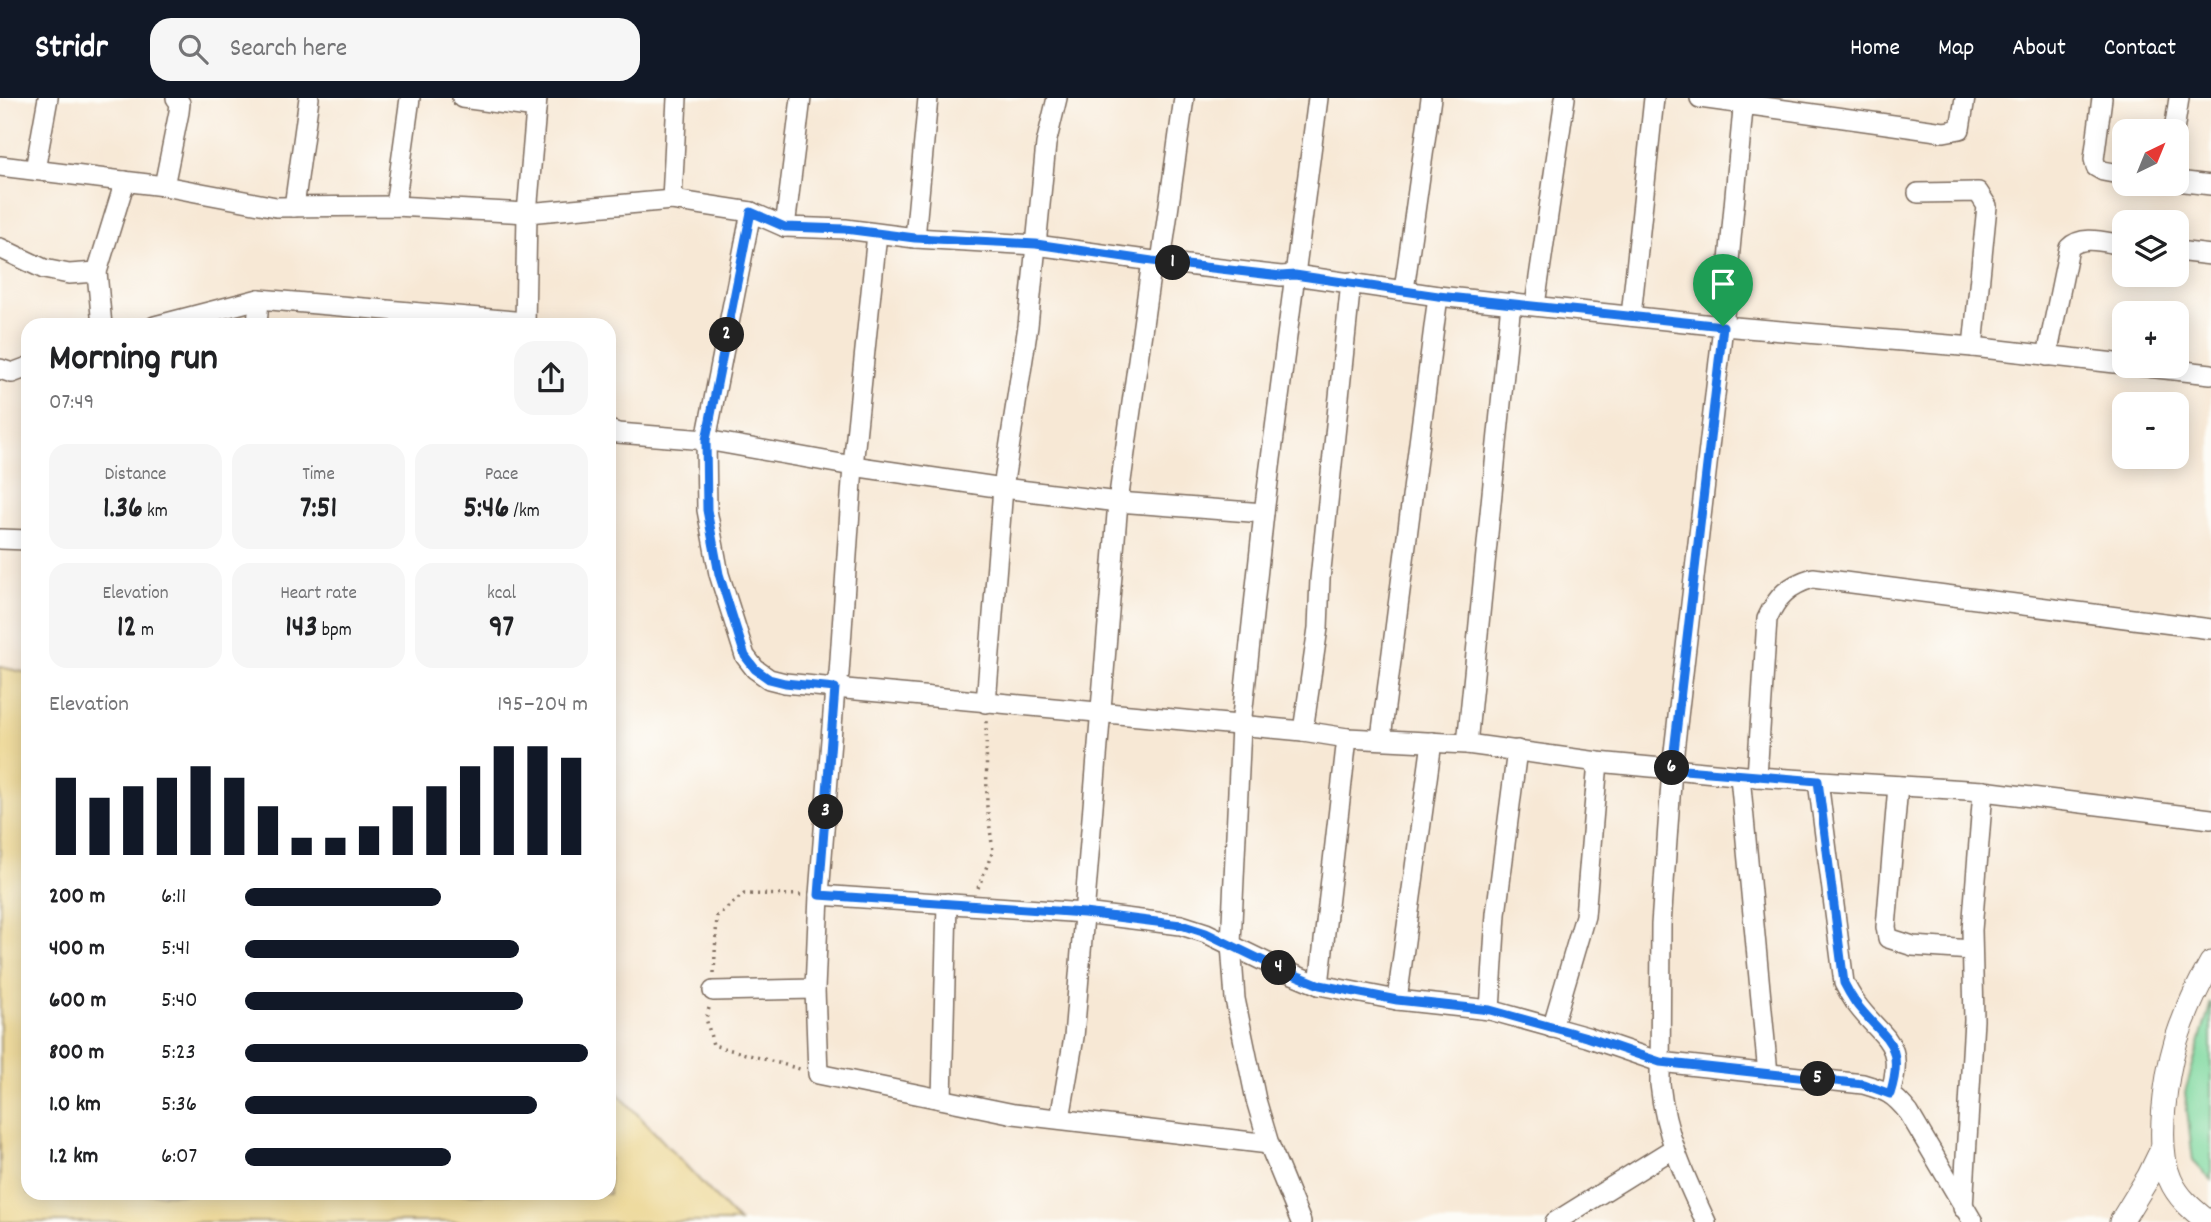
<!DOCTYPE html>
<meta charset="utf-8">
<style>
body{margin:0;font-family:Dekko,sans-serif;background:#f6f6f6;color:#202124;height:100vh;display:flex;flex-direction:column;font-size:26px;white-space:nowrap}
*{box-sizing:border-box;margin:0}
p{font-size:23px;color:#757577}
.icon{flex:none;width:38px;height:38px;fill:none;stroke:currentColor;stroke-width:2;stroke-linecap:round;stroke-linejoin:round}
.map{position:relative;flex:1;overflow:hidden}
.details{position:absolute;left:21px;top:220px;width:595px;height:882px;display:flex;flex-direction:column;background:#fff;border-radius:21px;box-shadow:0 4px 18px #0003}
.details>*{flex:none}
.needle{width:46px;rotate:43deg}
.fabs{position:absolute;left:2112px;top:21px;display:grid;gap:14px}
.fabs a{display:grid;place-items:center;width:77px;height:77px;border-radius:14px;background:#fff;box-shadow:0 4px 18px #0003;font-size:35px}
.pin{position:absolute;display:grid;place-items:center;width:60px;height:60px;color:#fff;margin:-72px -30px;border-radius:50% 50% 50% 0;rotate:-45deg;box-shadow:0 0 7px #0007}
.pin .icon{rotate:45deg}
.km{position:absolute;width:35px;height:35px;margin:-18px;border-radius:50%;background:#222;color:#fff;font-size:19px;line-height:35px;text-align:center}
.round{display:grid;place-items:center;flex:none;width:74px;height:74px;border-radius:21px;background:#f6f6f6}
.overview{display:flex;align-items:center;justify-content:space-between;height:119px;padding:0 28px}
h1{font-size:38px;font-weight:800;line-height:52px}
.stats{display:grid;grid-template-columns:repeat(3,1fr);gap:10px;height:119px;padding:7px 28px}
.stats div{display:grid;align-content:center;border-radius:18px;background:#f6f6f6;text-align:center}
.stats b{font-size:30px;font-weight:800}
.stats small{font-size:19px;font-weight:400}
.stats p{font-size:19px}
.chart{height:196px;padding:14px 28px}
.chart p{display:flex;justify-content:space-between}
.chart svg{width:100%;height:126px;margin-top:7px;stroke:#111827;stroke-width:6}
ul{padding:0 28px;list-style:none;font-size:23px}
li{display:grid;grid-template-columns:112px 84px 1fr;align-items:center;height:52px}
li i{height:18px;border-radius:9px;background:#111827}
header{display:flex;align-items:center;gap:42px;box-sizing:border-box;height:98px;padding:0 35px;background:#111827;color:#fff}
header strong{font-size:33px}
nav{display:flex;gap:38px;margin-inline-start:auto;font-size:24px}
.search{width:490px;height:63px;background:#f6f6f6;display:flex;align-items:center;gap:18px;box-sizing:border-box;padding:0 24px;border-radius:21px;color:#757577;font-size:26px}
.map>svg:first-child{display:block}
</style>
<header>
<strong>Stridr</strong>
<div class="search"><svg class="icon" aria-label="search" viewBox="0 0 24 24"><circle cx="10" cy="10" r="6"/><path d="M15 15l6 6"/></svg>Search here</div>
<nav><a>Home</a><a>Map</a><a>About</a><a>Contact</a></nav>
</header>
<div class="map">
<svg width="2211" height="1124" viewBox="0 0 2211 1124">
<rect width="100%" height="100%" fill="#fdfcf7"/>
<filter id="ink" filterUnits="userSpaceOnUse"><feTurbulence type="fractalNoise" baseFrequency=".0143" numOctaves="2"/><feDisplacementMap in="SourceGraphic" scale="14" xChannelSelector="R" yChannelSelector="G"/><feConvolveMatrix kernelMatrix="1 2 1 2 8 2 1 2 1" color-interpolation-filters="sRGB"/></filter>
<filter id="wash" filterUnits="userSpaceOnUse"><feTurbulence type="fractalNoise" baseFrequency=".00686" numOctaves="4" result="noise"/><feDisplacementMap in="SourceGraphic" scale="28" xChannelSelector="R" yChannelSelector="G"/><feGaussianBlur stdDeviation="1.57" result="paint"/><feColorMatrix in="noise" values="0 0 0 0 0 0 0 0 0 0 0 0 0 0 0 0 0 1.4 0 .05"/><feComposite in="paint" operator="in"/></filter>
<g filter="url(#wash)">
<rect width="100%" height="100%" fill="#f7e8d5"/>
<path fill="#7ed89f" stroke="#5c815e" stroke-width="2" d="M 2211,904 L 2211,1082 L 2193,1063 L 2185,994 Z"/>
<path fill="#eeda9e" stroke="#94825e" stroke-width="2" d="M 0,569 L 28,575 L 28,1096 L 609,1096 L 609,986 L 739,1124 L 0,1124 Z"/>
</g>
<g filter="url(#ink)">
<g fill="none" stroke-linecap="round" stroke-linejoin="round">
<g stroke="#7d6c5e" stroke-width="22">
<g id="minor">
<path d="M 462,0 L 536,10"/>
<path d="M 801,0 L 785,129 L 845,131 L 915,140 L 1036,147 L 1161,164 L 1281,178 L 1295,177 L 1438,198 L 1723,228 L 1973,249 L 2124,266"/>
<path d="M 1700,0 L 1944,34 L 1960,31 L 1965,0"/>
<path d="M 2102,0 L 2094,61 L 2096,69 L 2103,73 L 2124,77"/>
<path d="M 2174,33 L 2179,0"/>
<path d="M 0,68 L 164,88 L 276,109 L 395,108 L 527,115 L 672,102 L 751,114 L 785,129"/>
<path d="M 35,72 L 48,0"/>
<path d="M 2177,83 L 2211,87"/>
<path d="M 164,88 L 179,14 L 180,5 L 176,0"/>
<path d="M 1918,95 L 1978,94 L 1987,108 L 1973,249"/>
<path d="M 672,102 L 677,0"/>
<path d="M 395,108 L 410,0"/>
<path d="M 294,109 L 309,0"/>
<path d="M 751,114 L 706,342 L 707,412 L 719,476 L 745,558 L 755,571 L 769,581 L 785,585 L 835,590 L 1303,633 L 1347,640 L 1467,646 L 1598,664 L 1757,679 L 1983,693 L 2211,721"/>
<path d="M 877,136 L 853,368 L 839,576 L 835,590 L 819,797 L 815,891 L 818,976 L 1014,1016 L 1269,1046"/>
<path d="M 915,140 L 928,0"/>
<path d="M 0,150 L 44,171 L 69,176 L 97,174"/>
<path d="M 2177,153 L 2211,157"/>
<path d="M 1161,164 L 1184,0"/>
<path d="M 1404,192 L 1431,0"/>
<path d="M 1535,207 L 1565,0"/>
<path d="M 1631,218 L 1654,0"/>
<path d="M 102,228 L 97,174 L 125,83"/>
<path d="M 155,228 L 259,201 L 525,224"/>
<path d="M 257,228 L 259,201"/>
<path d="M 525,228 L 527,115 L 537,0"/>
<path d="M 2047,258 L 2069,150 C 2083,136 2107,145 2124,147"/>
<path d="M 2138,268 L 2211,276"/>
<path d="M 0,271 L 12,275 L 28,269"/>
<path d="M 609,332 L 618,335 L 706,342 L 853,368 L 1003,390 L 1118,404 L 1264,415"/>
<path d="M 0,441 L 28,442"/>
<path d="M 986,605 L 1003,390 L 1028,228 L 1046,46 L 1057,0"/>
<path d="M 1303,633 L 1318,530 L 1320,481 L 1351,184"/>
<path d="M 1381,640 L 1438,198"/>
<path d="M 1432,644 L 1397,902 L 1490,912 L 1587,939 L 1660,964 L 1863,986 C 1887,993 1893,995 1909,1015 L 1973,1124"/>
<path d="M 1467,646 L 1511,205"/>
<path d="M 1740,678 L 1768,976"/>
<path d="M 1757,679 L 1767,521 C 1777,498 1789,487 1813,480 L 2211,531"/>
<path d="M 1818,683 L 1844,885 C 1847,891 1851,898 1855,904 C 1881,941 1907,942 1890,996"/>
<path d="M 1898,688 L 1886,829 L 1888,840 L 1913,848 L 1972,852"/>
<path d="M 819,797 L 1084,815 L 1181,827 L 1206,835 L 1276,869 L 1319,887 L 1397,902"/>
<path d="M 1319,887 L 1347,640"/>
<path d="M 713,893 L 815,891"/>
<path d="M 1490,912 L 1496,816 L 1517,652"/>
<path d="M 1552,930 L 1585,818 L 1598,664"/>
<path d="M 942,1001 L 947,805"/>
<path d="M 1060,1021 L 1074,939 L 1118,404 L 1152,163"/>
<path d="M 1963,1110 L 1974,922 L 1972,832 L 1983,693"/>
<path d="M 1301,1124 L 1269,1046 L 1256,1002 L 1235,901 L 1231,846 L 1241,628 L 1264,415 L 1318,0"/>
<path d="M 1555,1124 L 1674,1050"/>
<path d="M 1706,1124 C 1685,1080 1665,1036 1660,986 L 1661,827 L 1672,671 L 1723,228 L 1744,0"/>
</g>
</g>
<g stroke="#7d6c5e" stroke-width="25">
<g id="major">
<path d="M 2121,1124 L 2149,1078 L 2162,1051"/>
<path d="M 2208,1124 C 2192,1111 2178,1100 2170,1081 C 2155,1048 2166,977 2176,943 C 2184,918 2198,888 2211,865"/>
</g>
</g>
<g stroke="#7d6c5e" stroke-width="3.5" stroke-dasharray="2 5" stroke-linecap="butt">
<path d="M 978,790 L 993,753 L 987,709 L 986,622"/>
<path d="M 714,875 L 717,818 L 744,796 L 803,797"/>
<path d="M 709,910 L 706,920 L 713,947 L 800,971"/>
</g>
<use href="#minor" stroke="#fff" stroke-width="19"/>
<use href="#major" stroke="#fff" stroke-width="23"/>
</g>
</g>
<g fill="none" stroke-linecap="round" stroke-linejoin="round" filter="url(#ink)">
<g stroke="#fff" stroke-width="14">
<path id="route" d="M 751,114 L 785,129 L 845,131 L 915,140 L 1036,146 L 1152,163 L 1281,178 L 1295,177 L 1438,198 L 1723,228 L 1672,671 L 1818,683 L 1844,885 C 1847,891 1851,898 1855,904 C 1882,941 1907,942 1890,996 L 1863,986 L 1660,964 L 1587,939 L 1490,912 L 1397,902 L 1320,887 L 1276,869 L 1206,835 L 1181,827 L 1084,815 L 819,797 L 835,590 L 785,585 L 769,581 L 755,571 L 745,558 L 719,476 L 707,412 L 706,342 Z"/>
</g>
<use href="#route" stroke="#1a73e8" stroke-width="9"/>
</g>
</svg>
<div class="fabs">
<a><svg class="needle" viewBox="-14 -14 28 28"><path d="M0-13l5 13h-10z" fill="#e53935"/><path d="M0 13l5-13h-10z" fill="#757577"/></svg></a>
<a><svg class="icon" aria-label="layers" viewBox="0 0 24 24"><path d="M12 4l9 5-9 5-9-5zM3 14l9 5 9-5"/></svg></a>
<a>+</a>
<a>−</a>
</div>
<div class="pin" style="left:1723px;top:228px;background:#1e9e55"><svg class="icon" aria-label="arrive" viewBox="0 0 24 24"><path d="M6 21V4h12l-3 4 3 4H6"/></svg></div>
<b class="km" style="left:1173px;top:165px">1</b>
<b class="km" style="left:727px;top:237px">2</b>
<b class="km" style="left:826px;top:714px">3</b>
<b class="km" style="left:1279px;top:870px">4</b>
<b class="km" style="left:1818px;top:981px">5</b>
<b class="km" style="left:1672px;top:670px">6</b>
<section class="details">
<div class="overview"><div><h1>Morning run</h1><p>07:49</p></div><a class="round"><svg class="icon" aria-label="share" viewBox="0 0 24 24"><path d="M12 15V3M7 8l5-5 5 5M5 13v7h14v-7"/></svg></a></div>
<div class="stats">
<div><p>Distance</p><b>1.36<small> km</small></b></div>
<div><p>Time</p><b>7:51</b></div>
<div><p>Pace</p><b>5:46<small> /km</small></b></div>
</div>
<div class="stats">
<div><p>Elevation</p><b>12<small> m</small></b></div>
<div><p>Heart rate</p><b>143<small> bpm</small></b></div>
<div><p>kcal</p><b>97</b></div>
</div>
<div class="chart"><p><span>Elevation</span>195–204 m</p>
<svg viewBox="0 0 160 44" preserveAspectRatio="none"><path d="M5 44V17M15 44V24M25 44V20M35 44V17M45 44V13M55 44V17M65 44V27M75 44V38M85 44V38M95 44V34M105 44V27M115 44V20M125 44V13M135 44V6M145 44V6M155 44V10"/></svg>
</div>
<ul>
<li><b>200 m</b>6:11<i style="width:57%"></i></li>
<li><b>400 m</b>5:41<i style="width:80%"></i></li>
<li><b>600 m</b>5:40<i style="width:81%"></i></li>
<li><b>800 m</b>5:23<i style="width:100%"></i></li>
<li><b>1.0 km</b>5:36<i style="width:85%"></i></li>
<li><b>1.2 km</b>6:07<i style="width:60%"></i></li>
</ul>
</section>
</div>
